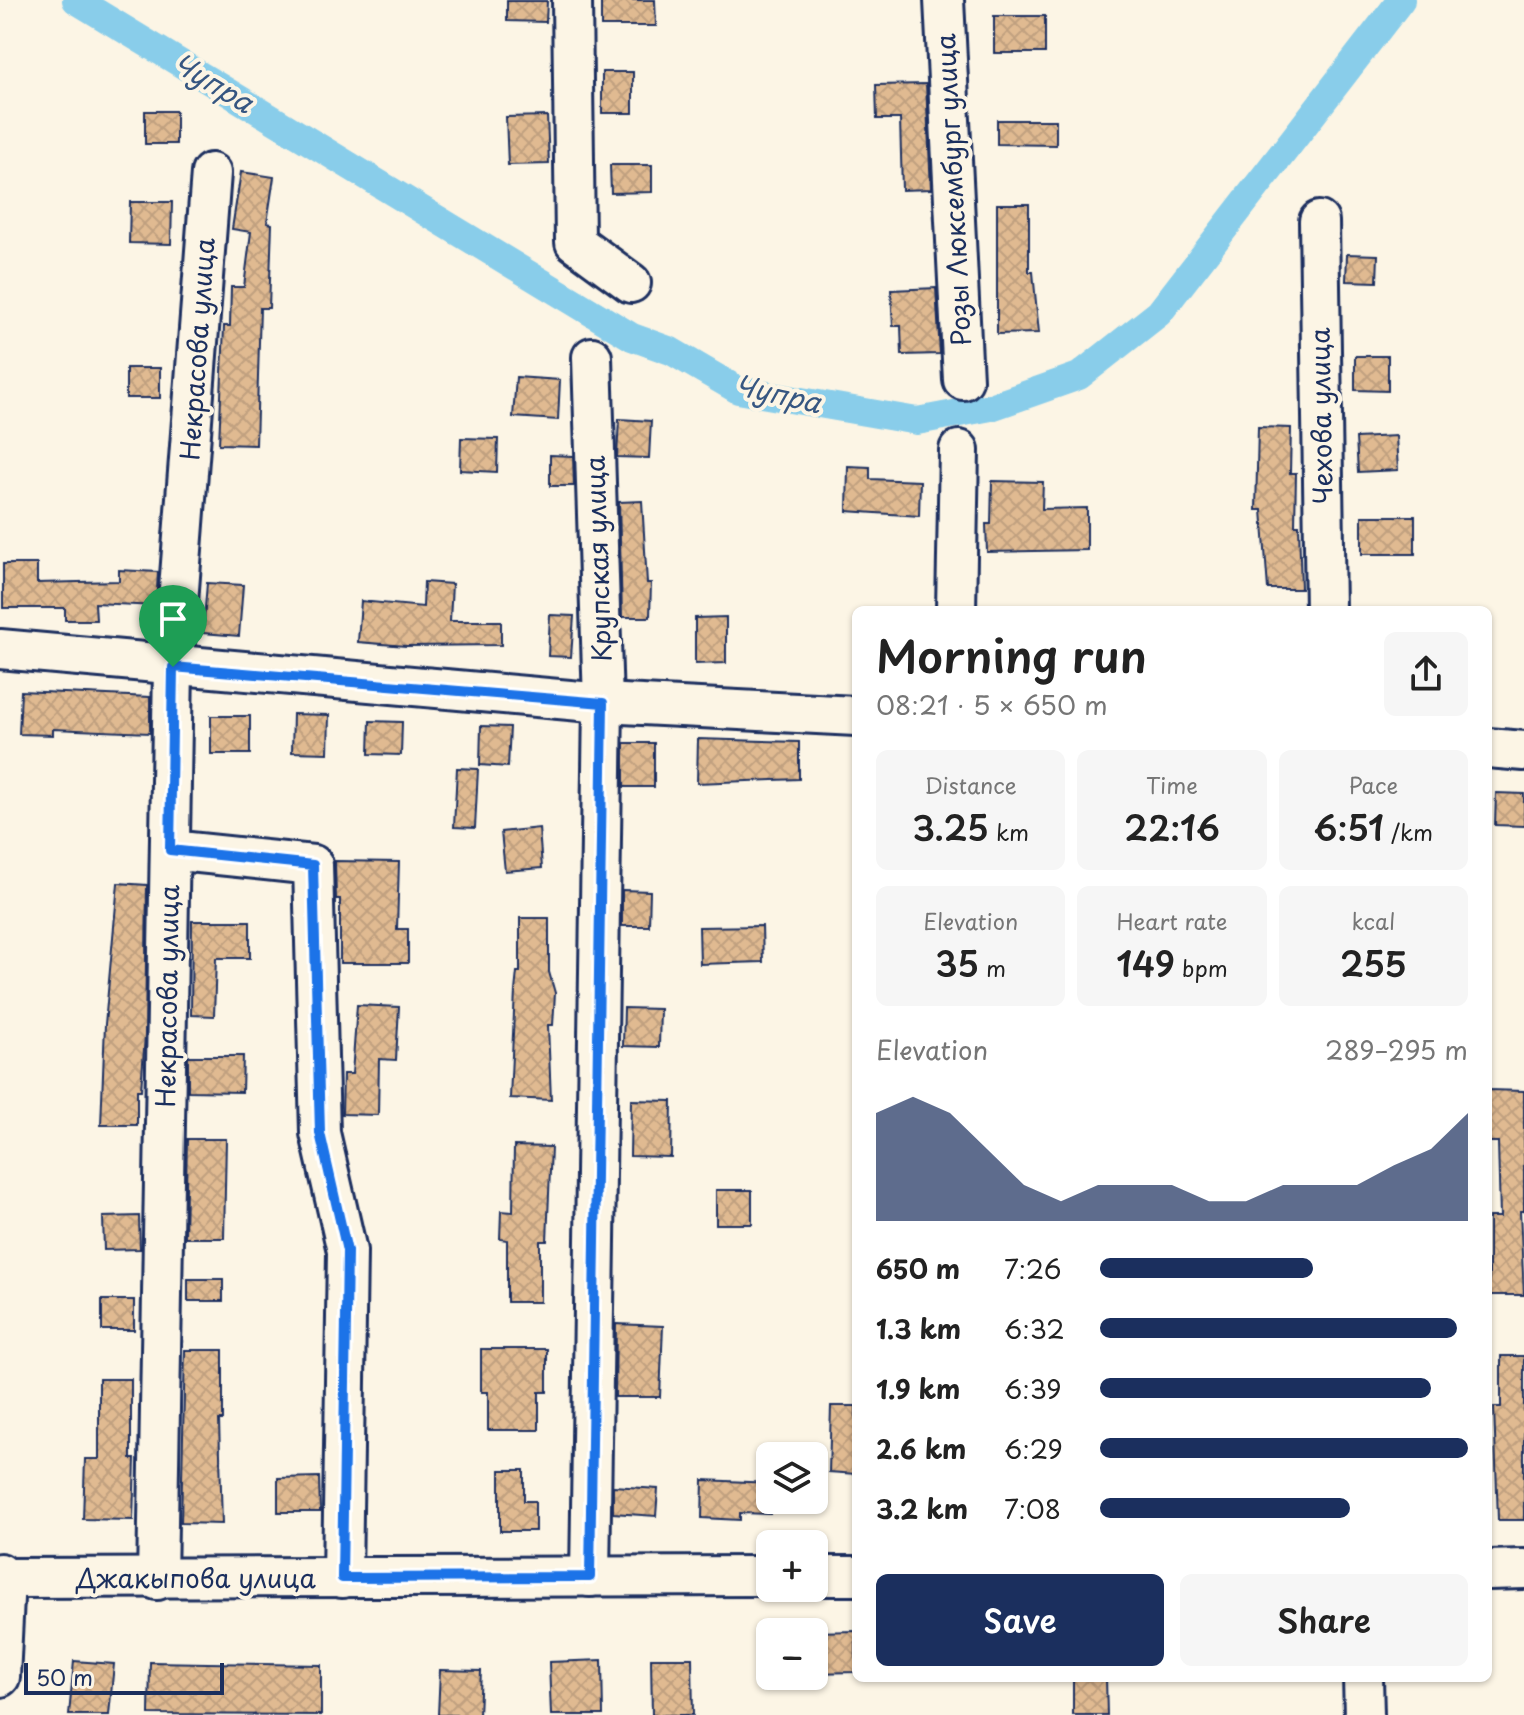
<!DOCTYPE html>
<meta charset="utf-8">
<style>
body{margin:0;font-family:"Playpen Sans",sans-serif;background:#f6f6f6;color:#222;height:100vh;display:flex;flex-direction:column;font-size:30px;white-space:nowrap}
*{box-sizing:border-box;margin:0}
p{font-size:26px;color:#767676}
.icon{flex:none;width:44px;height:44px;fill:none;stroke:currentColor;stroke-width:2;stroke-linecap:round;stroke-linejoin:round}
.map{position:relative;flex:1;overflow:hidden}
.drawer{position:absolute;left:852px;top:606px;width:640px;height:1076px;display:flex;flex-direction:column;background:#fff;border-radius:12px;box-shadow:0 2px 6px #0004}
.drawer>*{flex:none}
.buttons{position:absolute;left:756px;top:1442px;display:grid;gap:16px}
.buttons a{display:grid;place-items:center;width:72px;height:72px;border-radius:12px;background:#fff;box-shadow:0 2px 6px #0004;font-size:40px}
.scale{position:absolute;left:24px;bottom:20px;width:200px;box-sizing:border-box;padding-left:8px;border:4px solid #1b2f5e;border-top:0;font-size:22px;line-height:28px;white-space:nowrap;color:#1b2f5e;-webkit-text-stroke:6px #fcf5e5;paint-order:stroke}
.pin{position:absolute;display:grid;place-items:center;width:68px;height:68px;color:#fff;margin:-82px -34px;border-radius:50% 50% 50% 0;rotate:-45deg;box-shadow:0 0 8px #0007}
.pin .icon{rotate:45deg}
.round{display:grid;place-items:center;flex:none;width:84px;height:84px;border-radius:12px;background:#f6f6f6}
.summary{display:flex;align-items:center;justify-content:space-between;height:136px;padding:0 24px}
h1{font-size:44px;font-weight:600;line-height:60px}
.figures{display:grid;grid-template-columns:repeat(3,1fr);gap:12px;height:136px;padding:8px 24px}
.figures div{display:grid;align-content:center;border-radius:12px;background:#f6f6f6;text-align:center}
.figures b{font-size:34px;font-weight:600}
.figures small{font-size:22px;font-weight:400}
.figures p{font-size:22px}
.chart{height:224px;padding:16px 24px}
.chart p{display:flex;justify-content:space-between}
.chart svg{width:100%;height:144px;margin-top:8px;fill:#1b2f5e;opacity:.7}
.button{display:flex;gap:16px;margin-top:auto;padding:16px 24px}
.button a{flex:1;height:92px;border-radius:12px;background:#1b2f5e;color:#fff;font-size:32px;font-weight:600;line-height:92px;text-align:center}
.button a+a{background:#f6f6f6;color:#222}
ul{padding:0 24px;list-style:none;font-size:26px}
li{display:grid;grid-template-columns:128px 96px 1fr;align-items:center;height:60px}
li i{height:20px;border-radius:10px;background:#1b2f5e}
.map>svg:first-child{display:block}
</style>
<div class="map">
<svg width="1524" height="1715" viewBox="0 0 1524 1715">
<defs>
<pattern id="building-cross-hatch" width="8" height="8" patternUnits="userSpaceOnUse" patternTransform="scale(2)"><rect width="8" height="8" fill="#e0ba91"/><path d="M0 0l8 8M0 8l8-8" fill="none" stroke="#c0a07f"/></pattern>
</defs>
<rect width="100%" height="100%" fill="#fcf5e5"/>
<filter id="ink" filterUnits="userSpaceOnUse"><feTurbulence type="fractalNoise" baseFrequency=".0125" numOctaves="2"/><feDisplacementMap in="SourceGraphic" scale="16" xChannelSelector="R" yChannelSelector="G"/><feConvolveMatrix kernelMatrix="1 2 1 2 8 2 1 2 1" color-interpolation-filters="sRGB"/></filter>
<g filter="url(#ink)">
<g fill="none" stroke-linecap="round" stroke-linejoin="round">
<path stroke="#89cdea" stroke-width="28" d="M 76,0 L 632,337 L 671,351 L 738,390 L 917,421 L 991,407 L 1079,376 L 1159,313 L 1401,0"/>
</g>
<g fill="url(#building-cross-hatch)" stroke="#1b2f5e" stroke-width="2">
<path d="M 601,0 L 655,0 L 656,26 L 601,26 Z"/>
<path d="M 507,1 L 547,1 L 546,22 L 507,21 Z"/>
<rect x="994" y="16" width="51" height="37"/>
<rect x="602" y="72" width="31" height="41"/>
<path d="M 926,84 L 931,189 L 902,190 L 900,119 L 877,119 L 876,85 Z"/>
<rect x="145" y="111" width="31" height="33"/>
<path d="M 547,116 L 549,164 L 508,165 L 506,117 Z"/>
<path d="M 997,120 L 1056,120 L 1056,145 L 997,144 Z"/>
<path d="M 610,165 L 652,165 L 652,192 L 611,193 Z"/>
<path d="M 241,172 L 274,177 L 267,223 L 272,224 L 269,308 L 260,308 L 256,445 L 219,444 L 224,326 L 230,326 L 231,287 L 244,287 L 251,232 L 232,229 Z"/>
<path d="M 130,202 L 172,202 L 171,244 L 129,243 Z"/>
<path d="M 997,204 L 1029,204 L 1029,272 L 1033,272 L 1039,333 L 997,334 Z"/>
<path d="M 1347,254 L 1378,255 L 1377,282 L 1346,281 Z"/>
<path d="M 936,288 L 940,354 L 902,355 L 901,326 L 893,326 L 891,290 Z"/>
<path d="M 1355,356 L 1388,356 L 1388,391 L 1355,390 Z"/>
<rect x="126" y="368" width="34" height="30"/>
<path d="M 516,377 L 560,380 L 558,420 L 513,417 Z"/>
<path d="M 619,419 L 651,421 L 649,458 L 617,457 Z"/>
<path d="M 1258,427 L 1291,428 L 1290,473 L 1296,473 L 1295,525 L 1299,525 L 1301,589 L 1268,589 L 1262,510 L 1256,510 Z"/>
<path d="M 1396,436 L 1398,470 L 1358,472 L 1356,438 Z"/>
<path d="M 461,438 L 498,439 L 497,472 L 460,470 Z"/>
<path d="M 550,455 L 573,456 L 574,486 L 550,486 Z"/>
<path d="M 848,466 L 870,467 L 870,479 L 920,481 L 919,516 L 847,511 Z"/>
<path d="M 992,481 L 1043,482 L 1042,509 L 1087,508 L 1087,550 L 987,552 L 986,524 L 991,524 Z"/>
<path d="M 642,501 L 647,583 L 651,583 L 650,617 L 622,617 L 619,502 Z"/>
<rect x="1362" y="516" width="53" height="38"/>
<path d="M 3,564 L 37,564 L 37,583 L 119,581 L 119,570 L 158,572 L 156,606 L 95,603 L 96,620 L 65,620 L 65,608 L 3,608 Z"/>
<path d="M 424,582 L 452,584 L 450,621 L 501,621 L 501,645 L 406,646 L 358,642 L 361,601 L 423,607 Z"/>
<path d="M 207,583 L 243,585 L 239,636 L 203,633 Z"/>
<path d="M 550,615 L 574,616 L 571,657 L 548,656 Z"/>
<path d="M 726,617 L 726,663 L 695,664 L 695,618 Z"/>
<path d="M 21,691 L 150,697 L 150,733 L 53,729 L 53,735 L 19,734 Z"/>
<path d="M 293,714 L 329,715 L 328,753 L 292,752 Z"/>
<rect x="211" y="716" width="39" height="38"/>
<path d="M 370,721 L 402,722 L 401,755 L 369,754 Z"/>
<path d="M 481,726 L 510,727 L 508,767 L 480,765 Z"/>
<path d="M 698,739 L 799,742 L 799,779 L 697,783 Z"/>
<rect x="624" y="743" width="30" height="44"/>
<path d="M 457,768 L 478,769 L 475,828 L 454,827 Z"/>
<path d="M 1496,793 L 1524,794 L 1524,826 L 1495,825 Z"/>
<path d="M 539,828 L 542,868 L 505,871 L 501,832 Z"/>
<path d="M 335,861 L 399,862 L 397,929 L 408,929 L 408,963 L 340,963 L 340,899 L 336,899 Z"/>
<path d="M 118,883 L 147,885 L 145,1035 L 141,1090 L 137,1090 L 137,1125 L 101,1125 L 105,1024 Z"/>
<path d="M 622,890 L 650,891 L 649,926 L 622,926 Z"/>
<path d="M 520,918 L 549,918 L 549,972 L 555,993 L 553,1025 L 548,1025 L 551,1100 L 510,1098 L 515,991 L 517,972 L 520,972 Z"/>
<path d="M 192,921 L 250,921 L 250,958 L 216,958 L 214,1016 L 191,1015 Z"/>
<path d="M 762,926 L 763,962 L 700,964 L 699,927 Z"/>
<path d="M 357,1005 L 399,1007 L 396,1060 L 379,1059 L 378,1115 L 342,1114 L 343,1074 L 352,1074 Z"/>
<path d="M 624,1008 L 660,1009 L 659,1047 L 623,1046 Z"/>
<path d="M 188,1056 L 243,1056 L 242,1092 L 188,1091 Z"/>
<path d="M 1488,1090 L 1524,1091 L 1524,1211 L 1520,1211 L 1524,1295 L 1489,1295 L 1489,1217 L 1500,1217 L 1498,1142 L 1488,1142 Z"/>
<path d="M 631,1100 L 672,1101 L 671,1157 L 630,1156 Z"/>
<path d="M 187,1139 L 226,1139 L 224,1238 L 185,1238 Z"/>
<path d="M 514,1146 L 551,1147 L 547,1241 L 540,1241 L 540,1302 L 507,1302 L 507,1240 L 500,1239 L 501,1211 L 513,1212 Z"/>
<rect x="716" y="1190" width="36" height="34"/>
<path d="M 139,1216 L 140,1249 L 104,1250 L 103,1217 Z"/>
<rect x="188" y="1279" width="35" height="22"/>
<rect x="102" y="1300" width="32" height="30"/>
<path d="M 616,1324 L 663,1326 L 660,1397 L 615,1397 Z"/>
<path d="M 481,1349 L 547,1349 L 547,1392 L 539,1392 L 539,1430 L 488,1430 L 488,1392 L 481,1392 Z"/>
<path d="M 185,1350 L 223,1350 L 223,1420 L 219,1420 L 222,1524 L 181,1523 Z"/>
<path d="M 1501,1356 L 1524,1356 L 1524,1520 L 1498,1520 L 1494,1407 L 1501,1407 Z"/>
<path d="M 99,1379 L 131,1379 L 131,1459 L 135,1459 L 133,1520 L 83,1519 L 85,1459 L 99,1459 Z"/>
<path d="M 831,1406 L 856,1406 L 856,1474 L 829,1472 Z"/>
<path d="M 500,1470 L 524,1470 L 524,1501 L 535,1501 L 535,1531 L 500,1531 Z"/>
<path d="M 319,1477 L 320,1512 L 278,1512 L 278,1478 Z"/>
<path d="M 703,1480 L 770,1483 L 770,1514 L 740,1513 L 740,1520 L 702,1518 Z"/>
<path d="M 613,1486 L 658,1489 L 656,1516 L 613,1513 Z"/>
<path d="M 856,1631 L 856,1672 L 814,1673 L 814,1632 Z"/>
<path d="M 651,1658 L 692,1658 L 693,1715 L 652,1715 Z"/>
<path d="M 602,1660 L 603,1715 L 551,1715 L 549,1662 Z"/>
<path d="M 74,1661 L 114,1664 L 109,1715 L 69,1715 Z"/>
<path d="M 150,1662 L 321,1665 L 321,1715 L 149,1714 Z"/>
<path d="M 440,1670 L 481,1671 L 479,1715 L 438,1715 Z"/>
<path d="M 1073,1678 L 1106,1678 L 1107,1715 L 1073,1715 Z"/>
</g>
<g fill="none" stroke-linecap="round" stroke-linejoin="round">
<g stroke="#1b2f5e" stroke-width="44">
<g id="minor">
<path d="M 572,0 L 575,242 L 631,283"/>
<path d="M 944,0 L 963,380"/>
<path d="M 1319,221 L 1325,610"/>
<path d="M 956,610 L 959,450"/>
<path d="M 0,649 L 603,703 L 856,716"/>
<path d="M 1488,748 L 1524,751"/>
<path d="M 170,850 L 313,865 L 320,1133 L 347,1251 L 342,1578"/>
<path d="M 1488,1570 L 1524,1569"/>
<path d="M 0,1573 L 5,1578 L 0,1677"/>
<path d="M 814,1576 L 856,1576"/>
<path d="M 590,1577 L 603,703 L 592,357"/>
<path d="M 5,1578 L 770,1576"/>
<path d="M 157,1580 L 173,667 L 211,173"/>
<path d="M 1363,1678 L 1364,1715"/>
</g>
</g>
<use href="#minor" stroke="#fcf5e5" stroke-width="38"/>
</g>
</g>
<g fill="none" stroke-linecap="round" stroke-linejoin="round" filter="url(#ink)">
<g stroke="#fff" stroke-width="16">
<path id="route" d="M 173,667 L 603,703 L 590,1577 L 342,1578 L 347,1251 L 320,1133 L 313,865 L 170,850 Z"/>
</g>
<use href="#route" stroke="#1a73e8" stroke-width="10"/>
</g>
<g text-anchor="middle" stroke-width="8" stroke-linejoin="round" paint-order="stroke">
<g font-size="26" fill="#1b2f5e" stroke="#fcf5e5">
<text transform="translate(954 190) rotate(-93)" y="9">Розы Люксембург улица</text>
<text transform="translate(198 349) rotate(-86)" y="9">Некрасова улица</text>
<text transform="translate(1322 416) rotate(-91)" y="9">Чехова улица</text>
<text transform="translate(599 559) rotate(-92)" y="9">Крупская улица</text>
<text transform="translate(168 996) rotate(-89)" y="9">Некрасова улица</text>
<text x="196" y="1588">Джакыпова улица</text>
</g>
<g font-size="28" font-style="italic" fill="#365681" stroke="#fcf5e5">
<text transform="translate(213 83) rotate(31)" y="10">Чупра</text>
<text transform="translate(778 394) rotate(13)" y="10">Чупра</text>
</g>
</g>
</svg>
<div class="buttons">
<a><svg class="icon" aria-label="layers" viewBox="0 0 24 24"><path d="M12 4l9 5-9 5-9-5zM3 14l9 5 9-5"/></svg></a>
<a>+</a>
<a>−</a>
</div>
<div class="scale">50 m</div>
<div class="pin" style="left:173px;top:667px;background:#1e9e55"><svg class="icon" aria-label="arrive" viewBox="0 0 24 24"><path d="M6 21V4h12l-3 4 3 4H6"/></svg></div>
<section class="drawer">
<div class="summary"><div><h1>Morning run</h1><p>08:21 · 5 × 650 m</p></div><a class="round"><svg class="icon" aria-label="share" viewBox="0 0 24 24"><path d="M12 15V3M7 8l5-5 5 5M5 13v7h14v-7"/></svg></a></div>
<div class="figures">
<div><p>Distance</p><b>3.25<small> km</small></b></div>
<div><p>Time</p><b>22:16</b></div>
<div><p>Pace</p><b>6:51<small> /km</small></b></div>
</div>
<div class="figures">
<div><p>Elevation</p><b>35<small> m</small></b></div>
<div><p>Heart rate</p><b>149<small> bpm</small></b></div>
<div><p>kcal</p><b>255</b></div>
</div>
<div class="chart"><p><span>Elevation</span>289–295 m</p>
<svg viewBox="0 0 160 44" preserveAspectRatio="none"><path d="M0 44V11L10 6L20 11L30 22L40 33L50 38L60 33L70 33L80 33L90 38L100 38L110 33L120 33L130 33L140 27L150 22L160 11V44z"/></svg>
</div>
<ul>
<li><b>650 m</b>7:26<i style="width:58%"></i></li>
<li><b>1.3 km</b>6:32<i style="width:97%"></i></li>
<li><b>1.9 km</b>6:39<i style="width:90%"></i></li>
<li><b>2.6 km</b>6:29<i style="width:100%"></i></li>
<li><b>3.2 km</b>7:08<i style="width:68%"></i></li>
</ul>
<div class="button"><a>Save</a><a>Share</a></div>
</section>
</div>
